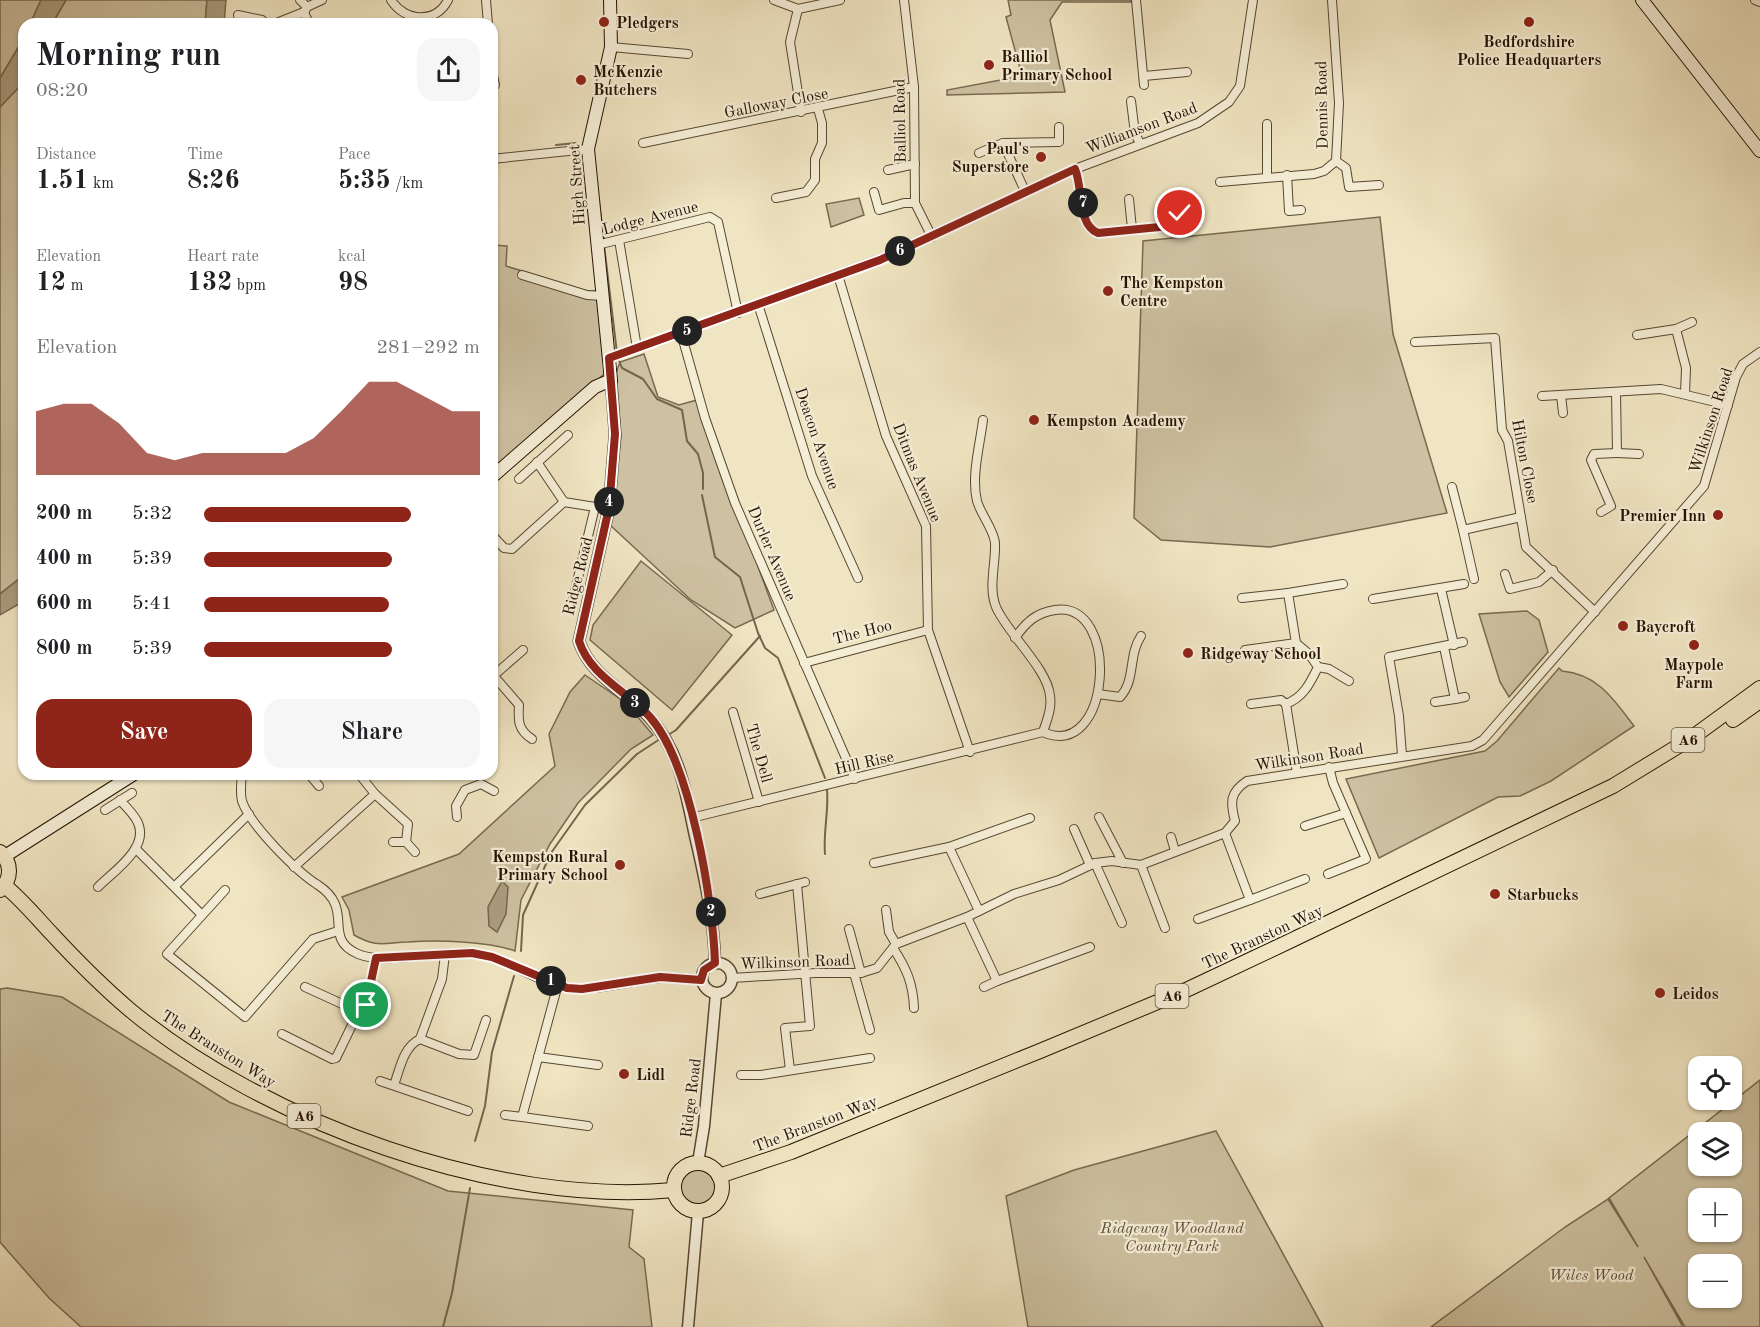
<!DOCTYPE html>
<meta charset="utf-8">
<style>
body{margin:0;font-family:"Old Standard TT",serif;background:#f6f6f6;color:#202124;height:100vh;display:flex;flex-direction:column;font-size:22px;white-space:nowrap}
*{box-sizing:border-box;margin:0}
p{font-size:20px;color:#757577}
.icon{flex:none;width:33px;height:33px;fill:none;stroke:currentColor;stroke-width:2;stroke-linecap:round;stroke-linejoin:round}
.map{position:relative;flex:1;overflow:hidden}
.panel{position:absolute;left:18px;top:18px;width:480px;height:762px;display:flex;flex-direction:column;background:#fff;border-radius:18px;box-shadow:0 2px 4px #0004}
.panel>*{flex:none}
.buttons{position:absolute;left:1688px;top:1056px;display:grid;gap:12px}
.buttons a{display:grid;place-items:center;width:54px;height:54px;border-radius:12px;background:#fff;box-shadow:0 2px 4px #0004;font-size:30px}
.pin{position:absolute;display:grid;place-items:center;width:51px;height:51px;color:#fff;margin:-26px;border:3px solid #fff;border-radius:50%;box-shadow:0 2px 6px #0007}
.km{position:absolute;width:30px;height:30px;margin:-15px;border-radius:50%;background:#222;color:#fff;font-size:16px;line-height:30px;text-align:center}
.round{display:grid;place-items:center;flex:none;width:63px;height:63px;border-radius:18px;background:#f6f6f6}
.headline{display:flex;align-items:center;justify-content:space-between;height:102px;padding:0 18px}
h1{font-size:33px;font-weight:800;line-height:45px}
.stats{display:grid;grid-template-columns:repeat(3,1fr);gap:9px;height:102px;padding:6px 18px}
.stats div{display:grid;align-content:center}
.stats b{font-size:26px;font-weight:800}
.stats small{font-size:16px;font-weight:400}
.stats p{font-size:16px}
.chart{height:168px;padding:12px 18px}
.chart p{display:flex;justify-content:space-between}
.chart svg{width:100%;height:108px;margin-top:6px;fill:#8f2418;opacity:.7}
.button{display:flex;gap:12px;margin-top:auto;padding:12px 18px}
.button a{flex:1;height:69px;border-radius:18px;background:#8f2418;color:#fff;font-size:24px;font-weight:800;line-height:69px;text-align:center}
.button a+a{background:#f6f6f6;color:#202124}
ul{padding:0 18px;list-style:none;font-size:20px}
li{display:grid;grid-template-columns:96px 72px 1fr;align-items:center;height:45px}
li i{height:15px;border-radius:8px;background:#8f2418}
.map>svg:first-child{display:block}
</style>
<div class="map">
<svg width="1760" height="1327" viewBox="0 0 1760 1327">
<rect width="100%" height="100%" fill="#f0e5c2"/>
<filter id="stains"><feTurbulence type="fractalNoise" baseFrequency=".00333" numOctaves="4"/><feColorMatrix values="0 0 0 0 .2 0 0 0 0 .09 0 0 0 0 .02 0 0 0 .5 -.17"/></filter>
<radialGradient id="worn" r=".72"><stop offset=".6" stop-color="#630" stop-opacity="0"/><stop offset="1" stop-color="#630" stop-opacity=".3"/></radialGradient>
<g fill="#cdc1a1" stroke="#786950" stroke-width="1.5" fill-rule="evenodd">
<path d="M 0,0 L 41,0 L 30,24 L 24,24 L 24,38 L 0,78 Z"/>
<path d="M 66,0 L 207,0 L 205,24 L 52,24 Z"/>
<path d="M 1008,0 L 1130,0 L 1131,2 L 1062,2 L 1050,20 L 1065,92 L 947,95 L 947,90 L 1022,76 L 1006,17 L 1011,15 Z"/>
<path d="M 24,82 L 24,575 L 0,594 L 0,107 Z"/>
<path d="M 859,198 L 864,215 L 831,227 L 826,204 Z"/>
<path d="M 1380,217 L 1393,334 L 1447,513 L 1270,547 L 1161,540 L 1134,518 L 1143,241 Z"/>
<path d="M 492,245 L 507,246 L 506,266 L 587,291 L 599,291 L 605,354 L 604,374 L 492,474 Z"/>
<path d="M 644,354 L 658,397 L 679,405 L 697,400 L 774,610 L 735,628 L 691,600 L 611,526 L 621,437 L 616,373 L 620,362 Z"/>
<path d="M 641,561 L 732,635 L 672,710 L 590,640 L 593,625 Z"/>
<path d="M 1527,611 L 1539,620 L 1548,652 L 1509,697 L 1500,682 L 1479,614 Z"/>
<path d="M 1559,668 L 1562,671 C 1598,674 1614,700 1634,726 L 1551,781 L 1520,796 L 1498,797 L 1379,858 L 1346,779 L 1485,751 L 1497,741 Z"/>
<path d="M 585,675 L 626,703 L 653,735 L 631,749 L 578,803 L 550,844 L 521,900 L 515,951 C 487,941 438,940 408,942 C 383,943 377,948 354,935 L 349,910 L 342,897 L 459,854 L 555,766 L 549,734 L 570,692 Z"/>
<path d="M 7,988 L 62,997 L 229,1102 L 448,1191 L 633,1210 L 629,1247 L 644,1259 L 652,1327 L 81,1327 L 49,1298 L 0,1242 L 0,989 Z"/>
<path d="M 1760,1080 L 1760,1327 L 1685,1327 L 1644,1257 L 1683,1327 L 1431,1327 L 1565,1227 L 1608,1199 L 1638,1247 L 1609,1198 ZM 1698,1132 L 1731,1132 L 1731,1166 L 1698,1166 ZM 1698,1198 L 1731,1198 L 1731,1232 L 1698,1232 ZM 1698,1264 L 1731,1264 L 1731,1298 L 1698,1298 Z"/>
<path d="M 1216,1131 L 1323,1327 L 1028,1327 L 1006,1196 L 1074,1170 Z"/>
<circle cx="698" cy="1186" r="18"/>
</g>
<g fill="#ab9d80" stroke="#75654d" stroke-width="1.5">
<path d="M 41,0 L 66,0 L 52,24 L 30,24 Z"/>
<path d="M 207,0 L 226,0 L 224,24 L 205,24 Z"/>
<path d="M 24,38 L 24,82 L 0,107 L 0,78 Z"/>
<path d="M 24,575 L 24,601 L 0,615 L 0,594 Z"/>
<path d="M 502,881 L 508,887 L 506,914 L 497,932 L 489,926 L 488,907 Z"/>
</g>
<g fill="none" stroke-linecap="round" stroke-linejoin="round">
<g stroke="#75654d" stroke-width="2">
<path d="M 556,145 L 576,143"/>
<path d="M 599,203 L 604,239"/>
<path d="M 604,245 L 617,353"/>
<path d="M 618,358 L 622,368 L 643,379 L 657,399 L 682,410 L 687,441 L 698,454 L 703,473 L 703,489"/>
<path d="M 702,495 L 715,557 L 740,577 L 758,633 L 765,648 L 778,658 L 825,778"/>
<path d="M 668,735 L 676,730 L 760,636"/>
<path d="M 825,854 C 823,832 829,811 827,789"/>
<path d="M 521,951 L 523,915 L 551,853 L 585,805 L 637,754 L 660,739"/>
<path d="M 475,1141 L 485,1106 L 492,1052 L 514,976"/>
<path d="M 443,1327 L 452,1293 L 470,1188"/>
</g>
<g stroke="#574630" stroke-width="10">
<g id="minor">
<path d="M 300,0 L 307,7"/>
<path d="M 391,0 C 405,22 436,24 448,0"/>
<path d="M 486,0 L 488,24"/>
<path d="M 774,0 L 798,9 L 840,0"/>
<path d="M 904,0 L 914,87 L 915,203 L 932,237"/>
<path d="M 1136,0 L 1144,85"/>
<path d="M 1755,0 L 1760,2"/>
<path d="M 798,9 L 790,42 L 801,112"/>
<path d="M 304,12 L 309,24"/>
<path d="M 238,15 L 262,20 L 266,24"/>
<path d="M 274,24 L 304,12 L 307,7 L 322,0"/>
<path d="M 611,47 L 688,54"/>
<path d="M 492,61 L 493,70"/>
<path d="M 492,71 L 495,85"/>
<path d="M 1144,76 L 1187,72"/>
<path d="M 1131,101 L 1135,134 L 1140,143"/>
<path d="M 1267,124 L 1267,176"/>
<path d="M 643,143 L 914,87"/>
<path d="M 1003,143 L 1025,191"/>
<path d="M 979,153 L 1003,143 L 1059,142 L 1059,127"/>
<path d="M 492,159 L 588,149"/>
<path d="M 1336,161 L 1346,168 L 1349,187 L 1379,185"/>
<path d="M 1075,169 C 1083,187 1077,225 1098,233 L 1180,225 L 1180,213"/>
<path d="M 888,170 L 915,164"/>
<path d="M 1287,175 L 1289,211 L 1301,210"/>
<path d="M 1220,182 L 1314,174 L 1324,171 L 1336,161 L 1339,103 L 1332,0"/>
<path d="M 874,192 L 879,210 L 904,203 L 915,203"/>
<path d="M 776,198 L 806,192 L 815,180 L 815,159 L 822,143 L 822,123 L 818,109"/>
<path d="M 1129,199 L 1132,229"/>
<path d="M 619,240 L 637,348"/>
<path d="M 597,245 L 710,217 L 718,222 L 738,313"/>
<path d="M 522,275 L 587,295 L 603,296"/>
<path d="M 838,275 L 886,436 L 926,526 L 928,630 L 970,752"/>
<path d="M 758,304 L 812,476 L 858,578"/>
<path d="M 1676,329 L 1692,322"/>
<path d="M 681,333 L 705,418 L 735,503 L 855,779"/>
<path d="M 1637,335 L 1676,329 L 1686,368 L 1685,394"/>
<path d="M 1415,342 L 1495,338 L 1502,430 L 1508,441 L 1526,547 L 1595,612"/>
<path d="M 609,358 L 880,259 L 1075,169 L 1198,123 L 1229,102 L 1240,86 L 1253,0"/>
<path d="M 1561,395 L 1563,413"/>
<path d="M 1542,396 L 1661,389 L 1728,405"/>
<path d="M 983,420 C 980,445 971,476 977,501 C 981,515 994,530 995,543 C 996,563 988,587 996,607 C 1007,633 1048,669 1050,696 C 1052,708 1047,720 1043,732 C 1111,763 1122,600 1055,610 C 1036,613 1026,622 1015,638"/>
<path d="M 1617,453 L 1639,454"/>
<path d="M 519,479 L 568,435"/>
<path d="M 1452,487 L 1463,530 L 1521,517"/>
<path d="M 564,502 L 595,507 L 571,607"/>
<path d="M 1601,512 L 1611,506 L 1591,460 L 1594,454 L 1617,453 L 1616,392"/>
<path d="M 1463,530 L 1474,579"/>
<path d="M 492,535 L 504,548 L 512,549 L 564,502 L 537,462"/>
<path d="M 1505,574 L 1510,589 L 1539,582 L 1553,570"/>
<path d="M 1441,589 L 1454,645"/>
<path d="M 1242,598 L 1288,593"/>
<path d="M 1373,599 L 1464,584"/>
<path d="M 1444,647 L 1455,699 L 1465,697"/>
<path d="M 1245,650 L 1296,643"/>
<path d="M 804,663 L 928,630"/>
<path d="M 1318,667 L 1329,669 L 1349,681"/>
<path d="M 494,676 L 519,705 C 518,721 518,730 532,739"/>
<path d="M 492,677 L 523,650"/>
<path d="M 1098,694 L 1120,697 C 1136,680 1128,655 1141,636"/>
<path d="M 1435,702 L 1455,699"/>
<path d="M 1251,704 L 1281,700 L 1286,704"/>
<path d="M 733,712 L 759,802"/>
<path d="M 1402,755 L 1399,716 L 1389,657 L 1463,642"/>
<path d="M 1297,773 L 1286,704 C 1304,697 1310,683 1318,667 L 1309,654 L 1296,643 L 1288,593 L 1343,584"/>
<path d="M 242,774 C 241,783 240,793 242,801 C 250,825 297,872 318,885 C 356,910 321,938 358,954 C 384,965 441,951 472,953 C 506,956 540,985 570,988 C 614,992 653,970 701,980"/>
<path d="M 309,774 L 319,786"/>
<path d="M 359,774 L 375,794 L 408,824 L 406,842"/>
<path d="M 105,810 L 132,793"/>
<path d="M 457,817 L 456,806 L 465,790 L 481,784 L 494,791"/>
<path d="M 1099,817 L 1123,863"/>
<path d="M 691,818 L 1043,732"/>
<path d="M 1305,826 L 1346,813"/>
<path d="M 1074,829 L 1090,865"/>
<path d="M 1171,837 L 1175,851"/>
<path d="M 393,842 L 406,842 L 415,852"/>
<path d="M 136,849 L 202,915"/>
<path d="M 874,863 L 949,847"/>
<path d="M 1095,863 L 1122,923"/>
<path d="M 1141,865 L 1165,928"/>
<path d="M 294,867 L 375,794"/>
<path d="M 1328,874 L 1366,859 L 1333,783 L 1329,767"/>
<path d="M 175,886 L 249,814"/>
<path d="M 98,887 C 114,871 149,848 138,823 C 135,815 126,807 120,800"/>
<path d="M 225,890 L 167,954 L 245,1017 L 313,939 L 338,931"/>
<path d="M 760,894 L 805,882"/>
<path d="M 1250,900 L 1305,879"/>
<path d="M 886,910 L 889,932 L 896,944"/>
<path d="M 979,911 L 949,847 L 1030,818"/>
<path d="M 967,917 L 997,981 L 1090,947"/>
<path d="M 1198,919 L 1250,900 L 1225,833"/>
<path d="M 849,929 L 861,973"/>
<path d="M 893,948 C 907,969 913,984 914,1008"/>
<path d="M 854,973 L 870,1030"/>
<path d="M 732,978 L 816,973 L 861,973 L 877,968 L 896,944 L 967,917 L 1014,894 L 1059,880 L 1095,863 L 1112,861 L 1141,865 L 1225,833 L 1235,821 C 1230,802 1230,792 1247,781 L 1472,746 L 1483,740 L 1704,486 L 1736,377 L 1743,364 L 1760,352"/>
<path d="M 558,984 L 522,1117 L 588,1126"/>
<path d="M 305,987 L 362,1013"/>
<path d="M 984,987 L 997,981"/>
<path d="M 282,1034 L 332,1059 L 336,1058 L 353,1023 L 366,1005 L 376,958"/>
<path d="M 420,1039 L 459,1054 L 474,1055 L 486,1020"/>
<path d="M 538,1057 L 598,1065"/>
<path d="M 790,1070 L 785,1028 L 810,1026 L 797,884"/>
<path d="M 741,1075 L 761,1075 L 870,1058"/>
<path d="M 380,1081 L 468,1111"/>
<path d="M 394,1085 C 400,1069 403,1047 420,1039 L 442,979 L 445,954"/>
<path d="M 505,1115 L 522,1117"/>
</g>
</g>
<g stroke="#574630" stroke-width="13">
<g id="tertiary">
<path d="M 611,380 L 615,434 L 609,508 L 579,641 C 590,676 627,692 650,718 C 680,751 686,794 695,836 C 705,879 714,920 715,963"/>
<circle cx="717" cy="978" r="15"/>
<path d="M 698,1163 L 704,1126 L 716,994"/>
<path d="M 688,1327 L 698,1212"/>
</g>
</g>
<g stroke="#241100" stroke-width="14">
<g id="secondary">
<path d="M 1642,0 L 1760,151"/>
<path d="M 492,477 L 595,387 L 611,380 L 588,149 L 611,47 L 610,0"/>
<path d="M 5,856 L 134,774"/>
</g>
</g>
<g stroke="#241100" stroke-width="16">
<g id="trunk">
<path d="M 1733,720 L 1760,701"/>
<path d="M 0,852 C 12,863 12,879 0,890"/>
<path d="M 5,886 C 22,900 37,918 52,934 C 77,961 103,987 130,1010 C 265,1122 498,1207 674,1190"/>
<circle cx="698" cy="1187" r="24"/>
<path d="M 719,1176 L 791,1152 L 1040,1051 L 1184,991 L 1292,940 L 1613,786 L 1690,739 L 1760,688"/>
</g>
</g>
<use href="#minor" stroke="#f5eed7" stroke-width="8"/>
<use href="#tertiary" stroke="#f5eed7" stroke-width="10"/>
<use href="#secondary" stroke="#f5eed7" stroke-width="12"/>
<use href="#trunk" stroke="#f0e5c2" stroke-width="14"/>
</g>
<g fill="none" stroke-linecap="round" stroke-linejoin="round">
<g stroke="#fff" stroke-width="12">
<path id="route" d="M 366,1005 L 376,958 L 472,953 L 492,957 L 567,988 L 582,989 L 660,977 L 701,980 L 704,970 L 715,963 C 713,902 691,763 650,717 C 627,691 590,676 579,641 L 609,508 L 615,434 L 609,358 L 880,260 L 1075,169 C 1083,187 1077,225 1098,233 L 1180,225 L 1180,213"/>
</g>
<use href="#route" stroke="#8f2418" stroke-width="8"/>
</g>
<g fill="#8f2418" stroke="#f5eed7" stroke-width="2">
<circle cx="604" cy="22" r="6"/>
<circle cx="1529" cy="22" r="6"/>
<circle cx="989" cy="65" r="6"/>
<circle cx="581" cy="80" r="6"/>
<circle cx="1041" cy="157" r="6"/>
<circle cx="1108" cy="291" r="6"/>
<circle cx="1034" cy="420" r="6"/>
<circle cx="1718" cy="515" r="6"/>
<circle cx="1623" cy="626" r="6"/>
<circle cx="1694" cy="645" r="6"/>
<circle cx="1188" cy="653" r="6"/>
<circle cx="620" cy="865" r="6"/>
<circle cx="1495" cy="894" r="6"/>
<circle cx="1660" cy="993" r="6"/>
<circle cx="624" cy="1074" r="6"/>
</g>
<g text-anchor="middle" stroke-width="4.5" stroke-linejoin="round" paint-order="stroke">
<g fill="#f5eed7" stroke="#635340" stroke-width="1.5">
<rect x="1671.5" y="728" width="33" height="24" rx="4.5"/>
<rect x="1155.5" y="984" width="33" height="24" rx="4.5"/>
<rect x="287.5" y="1104" width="33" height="24" rx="4.5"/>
</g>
<g font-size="15" font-weight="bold" fill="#241100">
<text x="1688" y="745">A6</text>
<text x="1172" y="1001">A6</text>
<text x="304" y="1121">A6</text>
</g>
<g font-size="16" font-weight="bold" fill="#241100" stroke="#f5eed7" text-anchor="start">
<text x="616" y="28">Pledgers</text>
<text x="1529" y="47" text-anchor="middle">Bedfordshire<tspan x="1529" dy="18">Police Headquarters</tspan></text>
<text x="1001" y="62">Balliol<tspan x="1001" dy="18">Primary School</tspan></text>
<text x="593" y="77">McKenzie<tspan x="593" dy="18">Butchers</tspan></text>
<text x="1029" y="154" text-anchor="end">Paul's<tspan x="1029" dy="18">Superstore</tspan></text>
<text x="1120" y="288">The Kempston<tspan x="1120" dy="18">Centre</tspan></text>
<text x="1046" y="426">Kempston Academy</text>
<text x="1706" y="521" text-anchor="end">Premier Inn</text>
<text x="1635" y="632">Baycroft</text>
<text x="1200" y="659">Ridgeway School</text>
<text x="1694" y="670" text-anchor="middle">Maypole<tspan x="1694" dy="18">Farm</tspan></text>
<text x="608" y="862" text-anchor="end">Kempston Rural<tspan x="608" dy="18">Primary School</tspan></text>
<text x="1507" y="900">Starbucks</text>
<text x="1672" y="999">Leidos</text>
<text x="636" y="1080">Lidl</text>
</g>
<g font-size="16" fill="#241100" stroke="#f5eed7">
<text transform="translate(776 102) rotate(-11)" y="6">Galloway Close</text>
<text transform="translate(1321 105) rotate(-91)" y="6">Dennis Road</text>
<text transform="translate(899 121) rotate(-91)" y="6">Balliol Road</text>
<text transform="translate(1141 127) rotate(-21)" y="6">Williamson Road</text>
<text transform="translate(576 185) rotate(-94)" y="6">High Street</text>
<text transform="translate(650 217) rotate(-14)" y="6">Lodge Avenue</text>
<text transform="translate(1710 420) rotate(-72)" y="6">Wilkinson Road</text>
<text transform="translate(818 438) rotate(71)" y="6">Deacon Avenue</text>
<text transform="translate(1526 461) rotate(79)" y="6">Hilton Close</text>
<text transform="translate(918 472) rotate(68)" y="6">Ditmas Avenue</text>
<text transform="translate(773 553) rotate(67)" y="6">Durler Avenue</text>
<text transform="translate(577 576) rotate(-76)" y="6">Ridge Road</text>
<text transform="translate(862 631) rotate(-14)" y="6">The Hoo</text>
<text transform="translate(760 753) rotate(74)" y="6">The Dell</text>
<text transform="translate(1309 756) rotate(-9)" y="6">Wilkinson Road</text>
<text transform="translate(864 762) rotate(-13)" y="6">Hill Rise</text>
<text transform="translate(1262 936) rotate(-25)" y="6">The Branston Way</text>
<text transform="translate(795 961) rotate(-2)" y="6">Wilkinson Road</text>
<text transform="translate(219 1048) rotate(32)" y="6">The Branston Way</text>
<text transform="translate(690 1098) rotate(-83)" y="6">Ridge Road</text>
<text transform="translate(815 1123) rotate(-21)" y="6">The Branston Way</text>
</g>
<g font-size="16" font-style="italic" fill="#5f4f38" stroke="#f5eed7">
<text x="1172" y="1233">Ridgeway Woodland<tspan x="1172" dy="18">Country Park</tspan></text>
<text x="1591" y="1280">Wiles Wood</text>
</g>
</g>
<rect width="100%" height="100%" filter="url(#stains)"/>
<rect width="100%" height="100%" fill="url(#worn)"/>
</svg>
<div class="buttons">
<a><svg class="icon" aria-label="locate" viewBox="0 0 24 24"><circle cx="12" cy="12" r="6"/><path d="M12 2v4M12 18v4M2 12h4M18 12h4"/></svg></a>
<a><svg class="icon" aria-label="layers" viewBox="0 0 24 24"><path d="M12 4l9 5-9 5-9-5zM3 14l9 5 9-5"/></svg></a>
<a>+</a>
<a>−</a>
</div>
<div class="pin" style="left:366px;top:1005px;background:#1e9e55"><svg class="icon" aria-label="arrive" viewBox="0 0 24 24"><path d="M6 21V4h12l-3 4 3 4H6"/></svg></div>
<div class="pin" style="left:1180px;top:213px;background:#d93025"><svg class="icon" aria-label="check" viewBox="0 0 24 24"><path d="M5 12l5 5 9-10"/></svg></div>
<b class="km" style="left:551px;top:981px">1</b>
<b class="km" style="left:711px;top:912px">2</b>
<b class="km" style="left:635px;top:703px">3</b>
<b class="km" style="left:609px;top:502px">4</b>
<b class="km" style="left:687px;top:331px">5</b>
<b class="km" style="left:900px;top:251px">6</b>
<b class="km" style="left:1083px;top:203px">7</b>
<section class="panel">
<div class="headline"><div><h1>Morning run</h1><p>08:20</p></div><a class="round"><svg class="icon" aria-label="share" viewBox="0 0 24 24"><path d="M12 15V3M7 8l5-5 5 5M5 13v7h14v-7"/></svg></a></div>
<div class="stats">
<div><p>Distance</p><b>1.51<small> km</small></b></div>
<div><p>Time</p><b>8:26</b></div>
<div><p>Pace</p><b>5:35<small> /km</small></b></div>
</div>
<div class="stats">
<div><p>Elevation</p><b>12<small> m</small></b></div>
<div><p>Heart rate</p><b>132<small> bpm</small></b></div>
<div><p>kcal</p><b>98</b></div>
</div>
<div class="chart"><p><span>Elevation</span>281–292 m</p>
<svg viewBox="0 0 160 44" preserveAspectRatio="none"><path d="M0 44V18L10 15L20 15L30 23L40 35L50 38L60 35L70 35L80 35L90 35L100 29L110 18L120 6L130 6L140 12L150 18L160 18V44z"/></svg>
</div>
<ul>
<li><b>200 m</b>5:32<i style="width:75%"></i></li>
<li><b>400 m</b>5:39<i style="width:68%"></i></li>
<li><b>600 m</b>5:41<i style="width:67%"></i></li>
<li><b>800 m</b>5:39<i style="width:68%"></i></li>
</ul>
<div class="button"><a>Save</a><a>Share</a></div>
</section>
</div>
